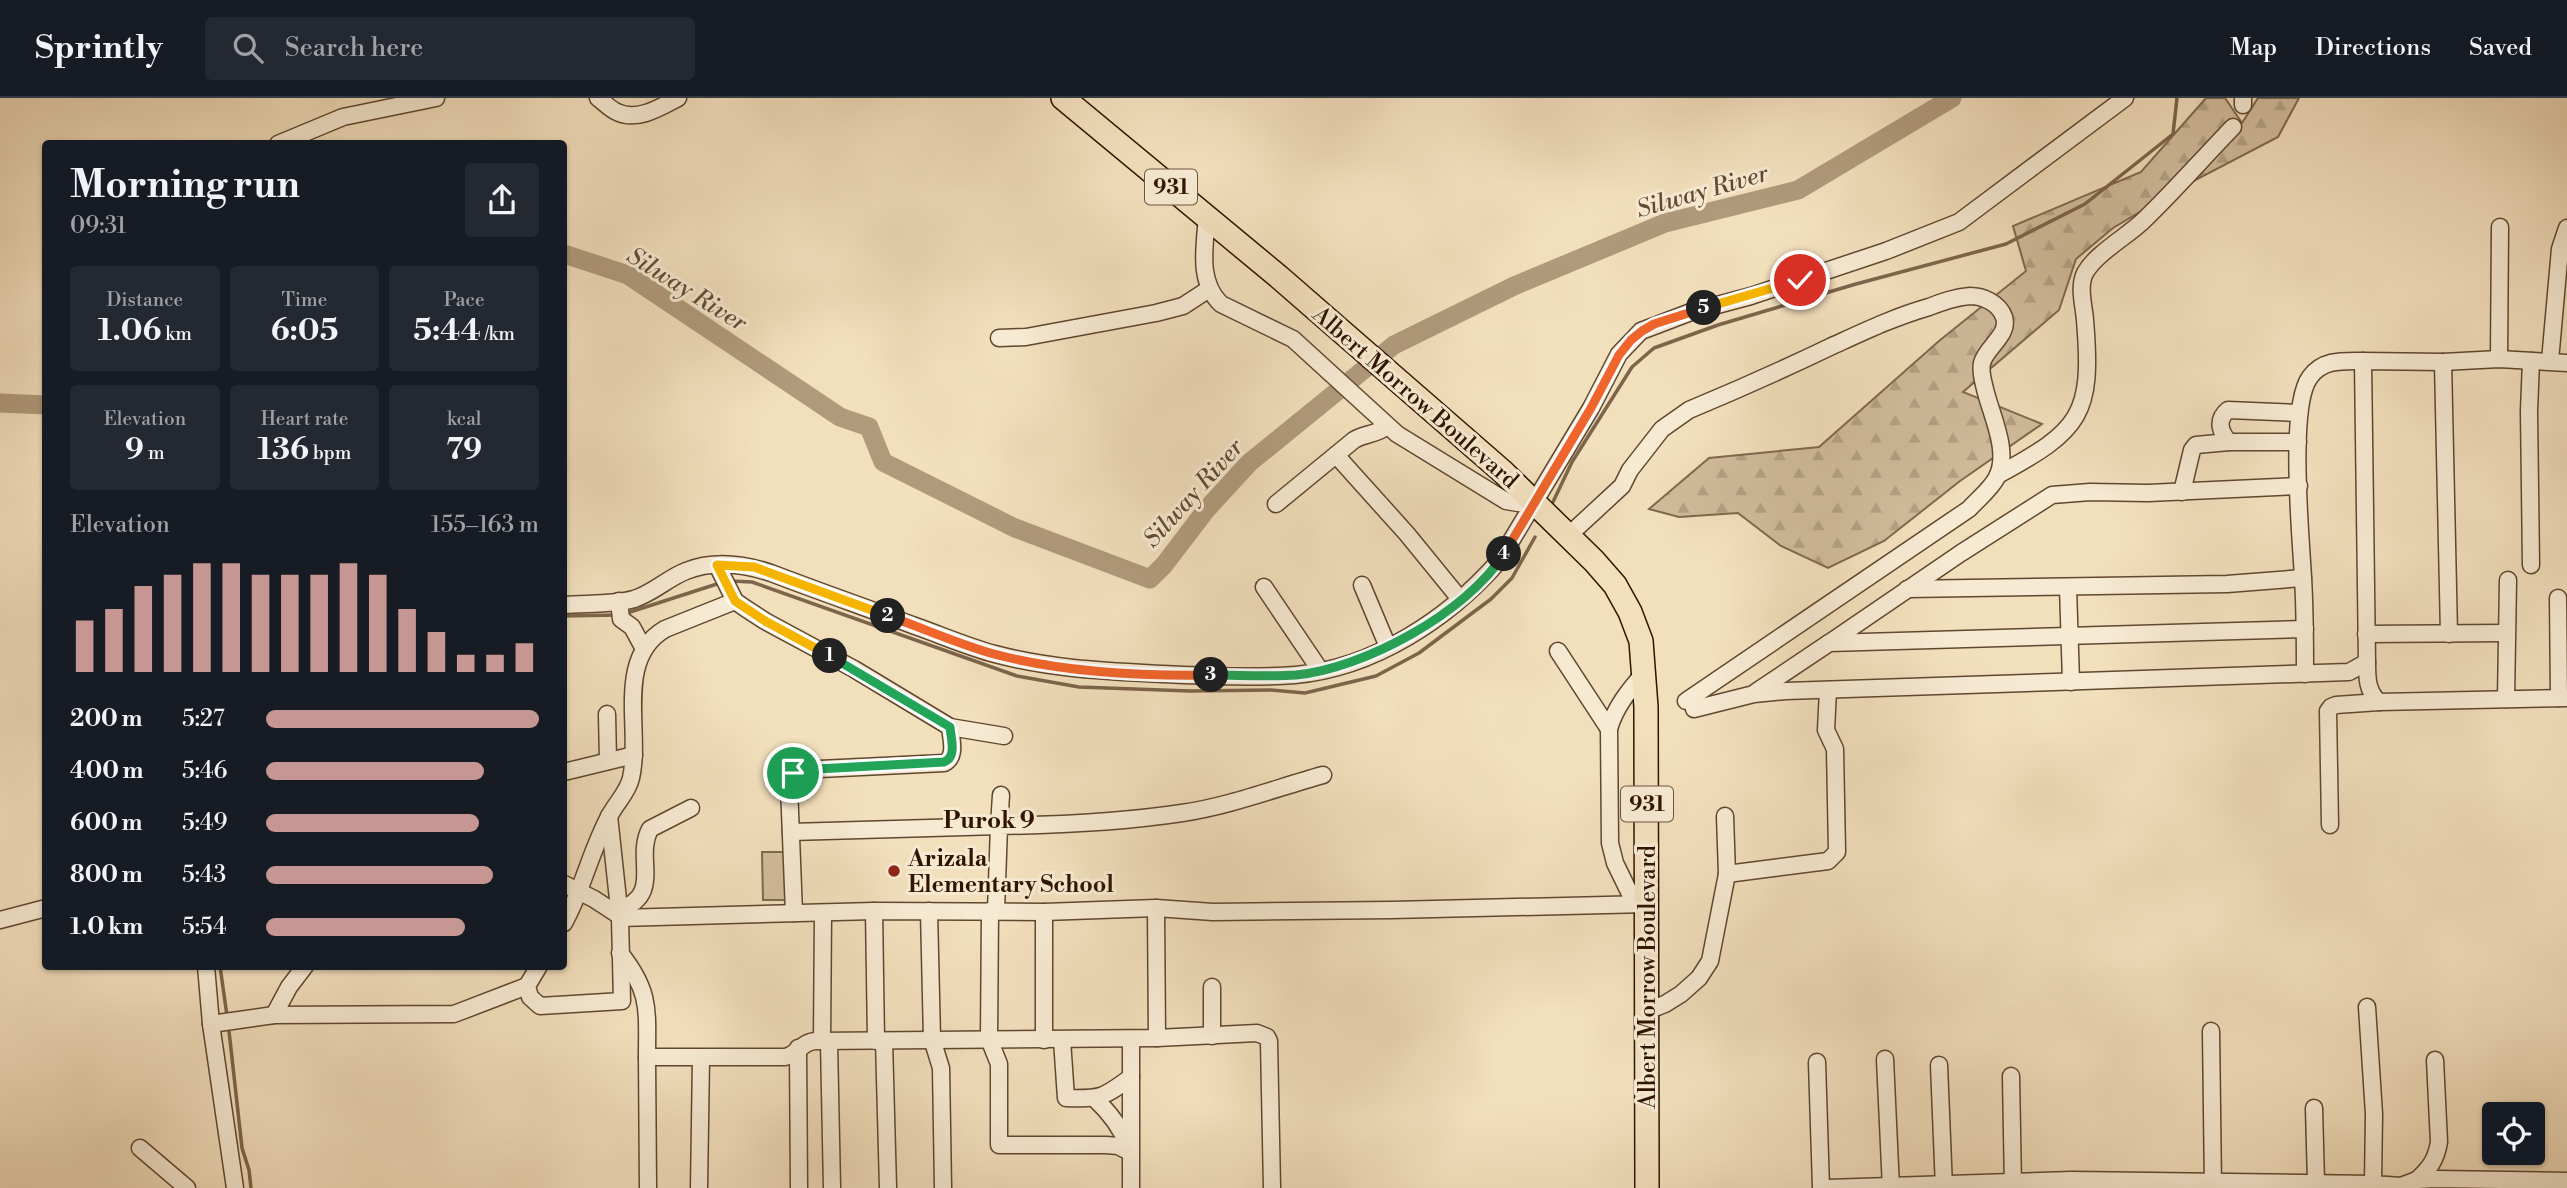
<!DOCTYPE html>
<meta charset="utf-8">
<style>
body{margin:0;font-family:"Libre Bodoni",serif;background:#242831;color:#f1f3f6;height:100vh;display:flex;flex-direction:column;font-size:26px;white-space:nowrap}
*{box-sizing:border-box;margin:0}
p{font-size:23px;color:#9ea1a6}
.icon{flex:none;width:38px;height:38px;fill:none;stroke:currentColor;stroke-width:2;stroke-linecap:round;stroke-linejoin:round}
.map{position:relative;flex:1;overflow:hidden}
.side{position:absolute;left:42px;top:42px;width:525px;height:830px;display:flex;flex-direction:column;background:#171b24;border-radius:7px;box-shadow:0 2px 5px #0004}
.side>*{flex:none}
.fabs{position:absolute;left:2482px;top:1004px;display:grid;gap:14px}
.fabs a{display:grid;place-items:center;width:63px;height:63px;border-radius:7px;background:#171b24;box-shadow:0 2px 5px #0004;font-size:35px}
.pin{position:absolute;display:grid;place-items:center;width:60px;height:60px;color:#fff;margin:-30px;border:4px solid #fff;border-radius:50%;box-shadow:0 2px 7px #0007}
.km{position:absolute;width:35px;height:35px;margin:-18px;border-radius:50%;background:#222;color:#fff;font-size:19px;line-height:35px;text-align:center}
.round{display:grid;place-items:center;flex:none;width:74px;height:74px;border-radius:7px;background:#242831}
.overview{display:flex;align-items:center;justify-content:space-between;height:119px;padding:0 28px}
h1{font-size:38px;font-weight:800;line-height:52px}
.metrics{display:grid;grid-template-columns:repeat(3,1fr);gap:10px;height:119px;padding:7px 28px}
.metrics div{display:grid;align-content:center;border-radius:7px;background:#242831;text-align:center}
.metrics b{font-size:30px;font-weight:800}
.metrics small{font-size:19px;font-weight:400}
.metrics p{font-size:19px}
.chart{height:196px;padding:14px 28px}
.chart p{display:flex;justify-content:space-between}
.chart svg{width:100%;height:126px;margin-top:7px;stroke:#c59692;stroke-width:6}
ul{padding:0 28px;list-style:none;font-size:23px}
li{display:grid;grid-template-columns:112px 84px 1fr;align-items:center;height:52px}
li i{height:18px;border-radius:9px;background:#c59692}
header{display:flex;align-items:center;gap:42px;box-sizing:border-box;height:98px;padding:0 35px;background:#171b24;border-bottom:2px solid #363941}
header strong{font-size:33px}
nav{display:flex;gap:38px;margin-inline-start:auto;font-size:24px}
.search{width:490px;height:63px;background:#242831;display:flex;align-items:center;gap:18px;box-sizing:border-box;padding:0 24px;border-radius:7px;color:#9ea1a6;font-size:26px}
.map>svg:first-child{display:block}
</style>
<header>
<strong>Sprintly</strong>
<div class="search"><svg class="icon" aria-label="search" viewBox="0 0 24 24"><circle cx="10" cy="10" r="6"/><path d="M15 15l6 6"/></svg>Search here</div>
<nav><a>Map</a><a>Directions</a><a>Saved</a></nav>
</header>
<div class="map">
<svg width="2567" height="1090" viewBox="0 0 2567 1090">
<defs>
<pattern id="forest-firs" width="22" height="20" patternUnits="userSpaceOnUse" patternTransform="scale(1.75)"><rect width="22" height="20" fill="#d1bc9c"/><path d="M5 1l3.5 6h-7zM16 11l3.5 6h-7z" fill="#b4a185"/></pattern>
</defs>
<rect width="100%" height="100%" fill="#f2dfbc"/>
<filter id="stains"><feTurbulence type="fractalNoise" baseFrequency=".00286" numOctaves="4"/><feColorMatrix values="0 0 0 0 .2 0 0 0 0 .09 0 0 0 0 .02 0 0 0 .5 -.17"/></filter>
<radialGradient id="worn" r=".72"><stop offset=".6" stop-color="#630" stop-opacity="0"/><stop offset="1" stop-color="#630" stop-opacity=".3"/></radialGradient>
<path fill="#d1bc9c" stroke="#80684e" stroke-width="2" d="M 762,754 L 789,754 L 789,802 L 763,802 Z"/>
<path fill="url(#forest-firs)" stroke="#80684e" stroke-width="2" d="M 2206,0 L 2225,0 L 2242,25 L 2258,0 L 2299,0 L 2278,39 L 2178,91 L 2113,130 L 2076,161 L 2059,212 L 1963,294 L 2042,326 L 1960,383 L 1884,443 L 1828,470 L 1781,448 L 1738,415 L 1679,419 L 1649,411 L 1709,360 L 1819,349 L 1939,243 L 2026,173 L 2013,128 L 2141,74 Z"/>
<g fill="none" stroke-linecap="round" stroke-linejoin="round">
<g stroke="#7d644a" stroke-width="3.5">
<path d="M 1553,404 L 1572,364 L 1632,269 L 1654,250 L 1718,227 L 1856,186 L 2006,146 L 2085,106 L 2173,36 L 2177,0"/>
<path d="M 731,483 L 752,484 L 1017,578 L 1079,589 L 1190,593 L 1271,592 L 1305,595 L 1376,578 L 1419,555 L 1491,501 L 1512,480 L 1535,439"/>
<path d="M 624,516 L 720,485"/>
<path d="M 564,518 L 617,517"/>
<path d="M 220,868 L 227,918"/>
<path d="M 229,933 L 242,1050 L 249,1072 L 251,1090"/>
</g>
<g stroke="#b09a7c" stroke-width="19">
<path d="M 564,156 L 628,177 L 840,319 L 869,329 L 883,364 L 1015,430 L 1150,481 L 1164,467 L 1206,412 L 1249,365 L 1394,247 L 1514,188 L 1665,125 L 1798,92 L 1952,0"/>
<path d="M 0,305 L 46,307"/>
</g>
<g stroke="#60472f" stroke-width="19">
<g id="minor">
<path d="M 598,0 C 605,5 610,11 617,14 C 637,24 661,9 678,0"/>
<path d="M 2243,0 L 2243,7"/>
<path d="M 278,46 L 343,19 L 436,0"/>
<path d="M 1207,118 C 1205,148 1197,183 1221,206 L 1293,241 L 1397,336 L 1506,403 L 1518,405 L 1530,400"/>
<path d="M 999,240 L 1026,239 L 1156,215 L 1183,208 L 1209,191"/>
<path d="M 2499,261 L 2500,129"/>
<path d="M 2531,263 L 2529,313 L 2531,467"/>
<path d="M 2550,263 L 2560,151 L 2567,130"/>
<path d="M 2443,264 L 2449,536"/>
<path d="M 2229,344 C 2220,334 2216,322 2228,312 L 2298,315"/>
<path d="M 1336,357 L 1407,436 L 1460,501"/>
<path d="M 1998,377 C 2081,332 2093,317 2085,222 C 2084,208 2078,189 2085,175 C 2096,155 2128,138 2144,122 C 2175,92 2203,60 2233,29"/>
<path d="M 2182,394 L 2192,352 L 2196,347 L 2229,344 L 2298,344"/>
<path d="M 1276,406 L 1354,342 C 1365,335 1377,337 1387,328"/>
<path d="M 1568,438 L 1622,388 L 1630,372 L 1662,331 L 1689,312 C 1737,292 1784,271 1830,249 C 1863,234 1894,219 1929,209 C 1942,204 1955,199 1970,198 C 1983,198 1999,205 2004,219 C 2010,237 1986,249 1982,265 C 1980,274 1983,282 1985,291 C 1991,317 2010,353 1997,379 C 1991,391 1978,401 1969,411 L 1686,603"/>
<path d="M 717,467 L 735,503 L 745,510 L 765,523 L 854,571 L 950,629 C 951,641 957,659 944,665 L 799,672 C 791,676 789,680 789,688 L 794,815"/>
<path d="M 1362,487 L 1388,549"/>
<path d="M 1264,489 L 1320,572"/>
<path d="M 2068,489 L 2071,584"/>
<path d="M 1907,491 L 2227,486 L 2303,480"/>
<path d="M 2558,500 L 2559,600"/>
<path d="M 619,503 L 621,521 L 632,529 L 644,551"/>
<path d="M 564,507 C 586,505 613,507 634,501 C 653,495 668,480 686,473 C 713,462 744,466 771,475 C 818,493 867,510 915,528 C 941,537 968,549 995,556 C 1051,571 1106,573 1163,576 C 1207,578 1252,580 1295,577 C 1374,570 1448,521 1499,463 L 1591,310 L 1619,256 L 1641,233 L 1691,214 L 1751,198 L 1886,153 L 1959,124 L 2125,0"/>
<path d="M 2366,536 L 2506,535"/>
<path d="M 1829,545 L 1961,455 L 2052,397 L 2090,394 L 2148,395 L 2299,388"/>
<path d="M 1558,553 L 1609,631"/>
<path d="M 2367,564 C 2367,579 2367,594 2379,604 L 2567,600"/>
<path d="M 2305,576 C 2305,544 2305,512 2303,480 C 2301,440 2288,308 2310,279 C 2323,261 2343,263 2363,263"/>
<path d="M 1756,594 L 1829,545 L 2305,531"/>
<path d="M 2506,601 L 2508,482"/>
<path d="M 1694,611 L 1754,596 L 1786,593 L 2349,574 L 2367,564 L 2363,263 L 2443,264 L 2499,261 L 2567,265"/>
<path d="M 607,616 L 608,663"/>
<path d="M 950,629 L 1004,638"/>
<path d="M 564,674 L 634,657"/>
<path d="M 609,718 L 620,820 L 874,813 L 1044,814 L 1156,810 L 1213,814 L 1392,812 L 1647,806"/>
<path d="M 2330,727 L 2328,613 L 2331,609 L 2336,607 L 2379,604"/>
<path d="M 791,734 L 999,728 L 1001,697"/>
<path d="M 1727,776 L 1828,763 L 1837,754 L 1835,651 L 1826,632 L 1828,592"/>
<path d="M 564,786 L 594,801 L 620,818"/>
<path d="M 1635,806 L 1615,765 L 1610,745 L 1609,631 C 1615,609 1630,591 1645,574"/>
<path d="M 1156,810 L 1157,940"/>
<path d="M 619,812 C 664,796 634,761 650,731 L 691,710"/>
<path d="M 874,813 L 876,943"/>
<path d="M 929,813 L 932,941 L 941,970 L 943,1090"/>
<path d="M 990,813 L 989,941 L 999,966 L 999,1047 L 1106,1047 L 1118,1048 L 1130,1054"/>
<path d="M 996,813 L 999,728 C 1059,727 1122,724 1182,715 C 1230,708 1276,690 1323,677"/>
<path d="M 1044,814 L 1044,942"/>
<path d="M 0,822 L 46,810"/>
<path d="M 564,825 C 583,791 591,751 610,717 C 616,705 628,694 631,680 C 642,633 614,561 665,531 L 735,503"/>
<path d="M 620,855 C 651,894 647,912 647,959"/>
<path d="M 206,868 L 211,926 L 235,1090"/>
<path d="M 539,868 L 527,888 L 530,899 L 540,908 L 622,903 L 620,820"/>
<path d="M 1212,889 L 1212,938"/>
<path d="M 2367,909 L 2374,1016 L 2373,1086 L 2401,1088 L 2417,1082 L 2436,1081 L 2567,1083"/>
<path d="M 1647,913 L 1665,906 L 1681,896 L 1699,880 L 1710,863 L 1727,776 L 1725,718"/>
<path d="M 274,917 L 289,889 L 305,868"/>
<path d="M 211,926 L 274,917 L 454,916 L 527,888"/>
<path d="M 2211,933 L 2213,1090"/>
<path d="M 1062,942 L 1066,1000 C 1101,1001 1103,1000 1131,979"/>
<path d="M 822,943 L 823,815"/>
<path d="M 884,943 L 888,1090"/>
<path d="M 829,944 L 832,1090"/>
<path d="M 798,950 L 799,1090"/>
<path d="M 1885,961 L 1891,1090"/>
<path d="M 1817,964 L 1821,1090"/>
<path d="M 1939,967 L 1944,1090"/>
<path d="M 2011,978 L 2013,1090"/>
<path d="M 1095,1001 C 1110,1015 1121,1029 1128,1048"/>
<path d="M 2314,1010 L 2316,1084"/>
<path d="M 140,1050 L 187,1090"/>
<path d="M 2417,1082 C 2430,1070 2436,1062 2439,1044 L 2435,962"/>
<path d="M 648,1090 L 647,959 L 785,959 C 799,956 802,943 817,943 L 1157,940 L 1257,935 L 1267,939 L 1269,943 L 1272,1090"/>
<path d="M 699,1090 L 701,960"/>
<path d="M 1131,1090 L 1131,941"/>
<path d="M 1828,1090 L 2072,1082 L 2373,1086 L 2374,1090"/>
</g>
</g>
<g stroke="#301400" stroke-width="26">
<path id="highway" d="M 1063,0 L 1279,179 L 1503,374 L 1594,463 L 1615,487 L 1630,514 L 1641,543 L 1646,609 L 1647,1090"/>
</g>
<use href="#minor" stroke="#f7ead3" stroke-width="16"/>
<use href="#highway" stroke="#f2dfbc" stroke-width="23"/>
</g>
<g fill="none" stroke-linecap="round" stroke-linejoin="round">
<g stroke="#fff" stroke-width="14">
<path id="split-1" d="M 793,675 L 799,672 L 944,664 C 957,659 951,641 950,629 L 830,558"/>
</g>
<g stroke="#fff" stroke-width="14">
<path id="split-2" d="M 830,558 L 765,523 L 735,503 L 717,467 L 754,469 L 888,518"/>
</g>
<g stroke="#fff" stroke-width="14">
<path id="split-3" d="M 888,518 C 923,530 958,546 994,556 C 1061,574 1141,578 1211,577"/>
</g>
<g stroke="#fff" stroke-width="14">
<path id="split-4" d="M 1211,577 C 1239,577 1268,579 1296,577 C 1365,570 1466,515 1504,456"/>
</g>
<g stroke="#fff" stroke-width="14">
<path id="split-5" d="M 1504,456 L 1591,310 L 1619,257 L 1631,242 L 1642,233 L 1654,226 L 1704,210"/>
</g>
<g stroke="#fff" stroke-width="14">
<path id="split-6" d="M 1704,210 L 1800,182"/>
</g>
<use href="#split-1" stroke="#22a559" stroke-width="9"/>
<use href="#split-2" stroke="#f5b400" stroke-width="9"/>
<use href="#split-3" stroke="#f0652b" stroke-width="9"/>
<use href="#split-4" stroke="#22a559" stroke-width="9"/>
<use href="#split-5" stroke="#f0652b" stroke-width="9"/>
<use href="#split-6" stroke="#f5b400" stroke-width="9"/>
</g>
<circle fill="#8f2418" stroke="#f7ead3" stroke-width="2.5" cx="894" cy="773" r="7"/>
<g text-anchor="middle" stroke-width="6" stroke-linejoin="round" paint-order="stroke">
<g fill="#f7ead3" stroke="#6c543f" stroke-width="2">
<rect x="1145" y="71.5" width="52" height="35" rx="5"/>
<rect x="1621" y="688.5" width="52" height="35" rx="5"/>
</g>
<g font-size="21" font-weight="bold" fill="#301400">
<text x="1171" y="96">931</text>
<text x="1647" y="713">931</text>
</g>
<g font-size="23" fill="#301400" stroke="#f7ead3">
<text transform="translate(1416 299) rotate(41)" y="8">Albert Morrow Boulevard</text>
<text transform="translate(1647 879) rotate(-90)" y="8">Albert Morrow Boulevard</text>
</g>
<g font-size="23" font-weight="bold" fill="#301400" stroke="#f7ead3" text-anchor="start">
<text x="908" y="768">Arizala<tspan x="908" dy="26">Elementary School</tspan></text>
</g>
<g font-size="24" font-style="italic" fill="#634a32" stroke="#f7ead3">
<text transform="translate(1702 93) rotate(-16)" y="8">Silway River</text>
<text transform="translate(687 191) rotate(32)" y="8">Silway River</text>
<text transform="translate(1193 395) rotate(-48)" y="8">Silway River</text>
</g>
<g font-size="24" font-weight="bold" fill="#301400" stroke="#f7ead3">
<text x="989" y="730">Purok 9</text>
</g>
</g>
<rect width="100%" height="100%" filter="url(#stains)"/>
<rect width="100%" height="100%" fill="url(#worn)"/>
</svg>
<div class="fabs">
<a><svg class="icon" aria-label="locate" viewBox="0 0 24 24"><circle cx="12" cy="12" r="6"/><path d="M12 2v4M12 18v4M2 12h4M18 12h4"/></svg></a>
</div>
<div class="pin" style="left:793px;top:675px;background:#1e9e55"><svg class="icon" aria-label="arrive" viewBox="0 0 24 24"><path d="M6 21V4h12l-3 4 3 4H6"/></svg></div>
<div class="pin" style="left:1800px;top:182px;background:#d93025"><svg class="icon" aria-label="check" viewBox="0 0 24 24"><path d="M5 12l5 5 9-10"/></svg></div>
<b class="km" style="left:830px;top:558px">1</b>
<b class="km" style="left:888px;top:518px">2</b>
<b class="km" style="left:1211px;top:577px">3</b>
<b class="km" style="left:1504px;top:456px">4</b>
<b class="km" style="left:1704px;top:210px">5</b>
<section class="side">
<div class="overview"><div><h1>Morning run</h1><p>09:31</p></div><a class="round"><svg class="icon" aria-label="share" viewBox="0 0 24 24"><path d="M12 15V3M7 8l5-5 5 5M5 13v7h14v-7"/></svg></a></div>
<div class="metrics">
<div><p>Distance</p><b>1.06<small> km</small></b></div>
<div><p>Time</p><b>6:05</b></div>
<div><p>Pace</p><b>5:44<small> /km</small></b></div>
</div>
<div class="metrics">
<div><p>Elevation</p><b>9<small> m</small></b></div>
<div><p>Heart rate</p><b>136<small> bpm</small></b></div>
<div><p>kcal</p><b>79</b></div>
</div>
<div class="chart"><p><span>Elevation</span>155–163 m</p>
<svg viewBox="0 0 160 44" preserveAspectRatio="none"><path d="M5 44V26M15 44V22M25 44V14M35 44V10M45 44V6M55 44V6M65 44V10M75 44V10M85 44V10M95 44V6M105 44V10M115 44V22M125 44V30M135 44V38M145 44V38M155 44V34"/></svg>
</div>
<ul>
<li><b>200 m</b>5:27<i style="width:100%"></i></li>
<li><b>400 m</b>5:46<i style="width:80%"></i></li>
<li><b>600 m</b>5:49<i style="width:78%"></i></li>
<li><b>800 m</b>5:43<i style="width:83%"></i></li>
<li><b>1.0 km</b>5:54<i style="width:73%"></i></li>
</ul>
</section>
</div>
